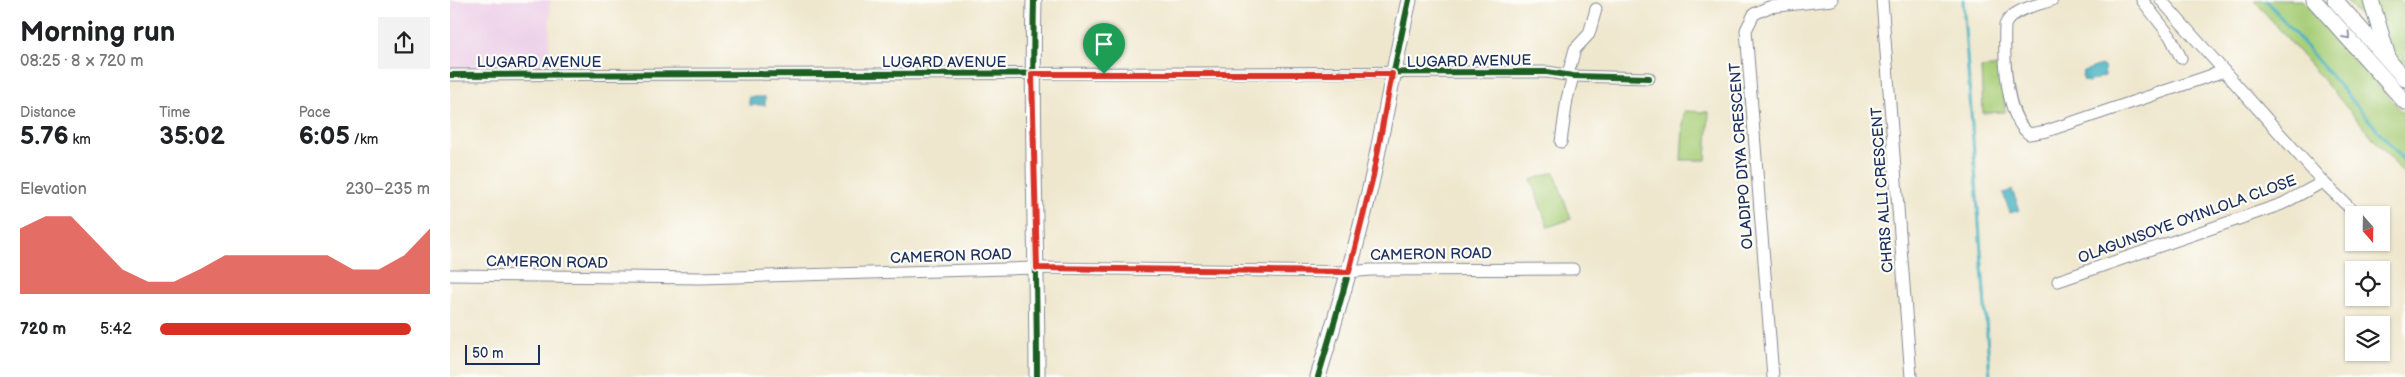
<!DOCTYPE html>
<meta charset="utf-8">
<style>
body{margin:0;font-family:"Balsamiq Sans",sans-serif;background:#f2f2f2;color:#202124;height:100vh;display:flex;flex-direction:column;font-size:19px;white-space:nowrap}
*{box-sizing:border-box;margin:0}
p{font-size:16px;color:#757577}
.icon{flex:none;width:28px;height:28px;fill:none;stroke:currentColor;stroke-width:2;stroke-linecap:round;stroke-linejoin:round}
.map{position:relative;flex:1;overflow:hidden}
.details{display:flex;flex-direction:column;background:#fff;width:450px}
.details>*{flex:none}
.needle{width:32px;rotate:160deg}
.buttons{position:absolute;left:1895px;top:206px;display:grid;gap:10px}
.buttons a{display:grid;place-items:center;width:45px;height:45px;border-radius:0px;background:#fff;box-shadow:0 1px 4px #0004;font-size:25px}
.scale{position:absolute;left:15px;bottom:12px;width:75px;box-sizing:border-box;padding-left:5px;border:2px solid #1b2f5e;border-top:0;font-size:14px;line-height:18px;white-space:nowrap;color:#1b2f5e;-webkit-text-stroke:4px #fdfcf7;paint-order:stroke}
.pin{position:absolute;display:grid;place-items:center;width:42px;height:42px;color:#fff;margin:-51px -21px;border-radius:50% 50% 50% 0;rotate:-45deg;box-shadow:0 0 5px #0007}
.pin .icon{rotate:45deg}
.round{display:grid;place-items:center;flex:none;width:52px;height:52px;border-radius:0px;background:#f2f2f2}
.head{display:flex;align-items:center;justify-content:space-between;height:85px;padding:0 20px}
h1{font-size:28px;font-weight:600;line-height:38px}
.stats{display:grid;grid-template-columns:repeat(3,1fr);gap:8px;height:85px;padding:5px 20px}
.stats div{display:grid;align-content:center}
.stats b{font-size:25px;font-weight:600}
.stats small{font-size:14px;font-weight:400}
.stats p{font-size:14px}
.chart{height:140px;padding:10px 20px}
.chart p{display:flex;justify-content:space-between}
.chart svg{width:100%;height:90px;margin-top:5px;fill:#d93025;opacity:.7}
ul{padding:0 20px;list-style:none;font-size:16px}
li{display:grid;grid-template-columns:80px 60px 1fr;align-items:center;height:38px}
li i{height:12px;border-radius:6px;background:#d93025}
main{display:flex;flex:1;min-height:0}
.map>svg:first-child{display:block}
</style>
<main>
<section class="details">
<div class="head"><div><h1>Morning run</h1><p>08:25 · 8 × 720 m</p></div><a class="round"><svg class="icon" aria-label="share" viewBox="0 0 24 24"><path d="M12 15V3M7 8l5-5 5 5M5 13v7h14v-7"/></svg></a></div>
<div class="stats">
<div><p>Distance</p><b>5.76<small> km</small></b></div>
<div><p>Time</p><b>35:02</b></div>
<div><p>Pace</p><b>6:05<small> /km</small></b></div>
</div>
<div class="chart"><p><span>Elevation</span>230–235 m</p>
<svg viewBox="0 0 160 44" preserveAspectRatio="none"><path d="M0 44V12L10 6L20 6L30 19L40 32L50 38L60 38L70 32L80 25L90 25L100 25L110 25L120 25L130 32L140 32L150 25L160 12V44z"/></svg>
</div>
<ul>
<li><b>720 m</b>5:42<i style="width:93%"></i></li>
</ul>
</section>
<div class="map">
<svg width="1955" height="377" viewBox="0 0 1955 377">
<rect width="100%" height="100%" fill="#fdfcf7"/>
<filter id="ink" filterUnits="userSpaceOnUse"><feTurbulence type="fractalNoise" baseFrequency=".02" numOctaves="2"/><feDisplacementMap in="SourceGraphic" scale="10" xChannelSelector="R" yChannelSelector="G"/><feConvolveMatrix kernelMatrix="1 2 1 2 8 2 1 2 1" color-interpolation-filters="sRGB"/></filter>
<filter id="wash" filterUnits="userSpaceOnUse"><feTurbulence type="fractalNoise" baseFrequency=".0096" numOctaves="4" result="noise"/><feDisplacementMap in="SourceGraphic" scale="20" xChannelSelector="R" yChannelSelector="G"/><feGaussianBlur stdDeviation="1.12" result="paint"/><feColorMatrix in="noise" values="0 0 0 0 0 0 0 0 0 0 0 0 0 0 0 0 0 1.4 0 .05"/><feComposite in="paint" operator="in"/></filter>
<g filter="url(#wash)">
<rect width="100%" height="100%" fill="#efe7cd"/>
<path fill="#edd1e9" d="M 0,0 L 100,0 L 99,68 L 0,69 Z"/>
<g fill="#a8ce78" stroke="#627e6b">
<path d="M 1804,0 L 1853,0 L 1955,115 L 1955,175 Z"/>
<path d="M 1896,0 L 1949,0 L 1955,7 L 1955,66 Z"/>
<path d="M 1551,66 L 1555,112 L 1533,113 L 1531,68 Z"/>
<path d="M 1234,111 L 1259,112 L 1256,160 L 1231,160 Z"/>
<path d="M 1104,172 L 1121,219 L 1098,227 L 1081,180 Z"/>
</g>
<g fill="#43b1c0" stroke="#2f708f">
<path d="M 1651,65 L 1654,67 L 1655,76 L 1638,82 L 1634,81 L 1632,75 L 1634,71 Z"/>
<rect x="299" y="97" width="16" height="8"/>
<path d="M 1562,190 L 1570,210 L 1560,213 L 1553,193 Z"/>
</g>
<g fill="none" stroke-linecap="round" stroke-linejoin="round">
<g stroke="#43b1c0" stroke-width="3">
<path d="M 1513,0 L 1540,377"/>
<path d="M 1816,0 L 1955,162"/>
</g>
</g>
</g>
<g filter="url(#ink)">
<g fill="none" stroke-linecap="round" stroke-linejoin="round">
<g stroke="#858b96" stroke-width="13">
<g id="minor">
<path d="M 1432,0 L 1461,377"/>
<path d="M 1602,0 C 1586,6 1562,9 1555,25 C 1554,54 1554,115 1579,134 L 1597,131 L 1774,71"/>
<path d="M 1692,0 L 1720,36 L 1731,58"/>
<path d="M 1711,0 L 1873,182 L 1907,215"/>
<path d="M 1118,74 L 1125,49 L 1139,34 L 1146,9"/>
<path d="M 0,75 L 1097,72 L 1123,76 L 1199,78"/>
<path d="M 1111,142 L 1117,99 L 1123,76"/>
<path d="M 0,275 L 250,278 L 587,268 L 899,272 L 921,270 L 1123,269"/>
<path d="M 1608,281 L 1832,204 L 1873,182"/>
<path d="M 1323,377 L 1296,30 L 1304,14 L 1319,7 L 1382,0"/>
</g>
</g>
<g stroke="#858b96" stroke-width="17">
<g id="major">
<path d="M 584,0 C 581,126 587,251 587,377"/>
<path d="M 1864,0 L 1955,102"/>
<path d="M 1885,0 L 1955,79"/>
<path d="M 1921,0 L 1938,57"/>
<path d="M 868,377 C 888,310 908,243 923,175 C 935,117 946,58 959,0"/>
</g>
</g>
<use href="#minor" stroke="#fff" stroke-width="11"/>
<use href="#major" stroke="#fff" stroke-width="15"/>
<g stroke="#fdfcf7" stroke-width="9">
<g id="cycleway">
<path d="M 584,0 C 581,126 587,251 587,377"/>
<path d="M 0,75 L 1097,72 L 1123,76 L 1199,78"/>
<path d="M 868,377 C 888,310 908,243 923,175 C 935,117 946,58 959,0"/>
</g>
</g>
<use href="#cycleway" stroke="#1b5e20" stroke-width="6"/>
</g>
<defs><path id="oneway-chevron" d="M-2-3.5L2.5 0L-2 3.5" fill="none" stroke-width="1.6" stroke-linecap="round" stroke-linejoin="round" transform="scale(1.25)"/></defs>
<use stroke="#8d97ae" href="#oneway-chevron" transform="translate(1897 36) rotate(48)"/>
</g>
<g fill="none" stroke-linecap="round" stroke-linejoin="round" filter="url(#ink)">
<g stroke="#fff" stroke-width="10">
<path id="route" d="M 582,74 L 942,74 L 923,176 L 899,272 L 587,268 Z"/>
</g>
<use href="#route" stroke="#d93025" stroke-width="6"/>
</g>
<g text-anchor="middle" stroke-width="4.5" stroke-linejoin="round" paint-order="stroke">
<g font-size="15" fill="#1b2f5e" stroke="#fdfcf7">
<text transform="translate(1019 61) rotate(-1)" y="5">LUGARD AVENUE</text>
<text x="89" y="67">LUGARD AVENUE</text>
<text x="494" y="67">LUGARD AVENUE</text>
<text transform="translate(1291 156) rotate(-94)" y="5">OLADIPO DIYA CRESCENT</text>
<text transform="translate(1432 190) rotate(-94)" y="5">CHRIS ALLI CRESCENT</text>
<text transform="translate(1737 219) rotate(-20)" y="5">OLAGUNSOYE OYINLOLA CLOSE</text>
<text transform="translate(981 254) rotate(-1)" y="5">CAMERON ROAD</text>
<text transform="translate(501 256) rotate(-2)" y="5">CAMERON ROAD</text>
<text transform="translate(97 262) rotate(1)" y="5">CAMERON ROAD</text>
</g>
</g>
</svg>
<div class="buttons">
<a><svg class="needle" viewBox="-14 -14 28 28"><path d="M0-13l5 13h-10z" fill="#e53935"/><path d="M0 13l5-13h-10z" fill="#757577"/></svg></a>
<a><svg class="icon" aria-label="locate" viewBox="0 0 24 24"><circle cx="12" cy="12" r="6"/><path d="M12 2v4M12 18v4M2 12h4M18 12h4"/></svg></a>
<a><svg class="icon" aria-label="layers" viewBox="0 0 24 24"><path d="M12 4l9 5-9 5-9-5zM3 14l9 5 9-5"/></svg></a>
</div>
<div class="scale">50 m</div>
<div class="pin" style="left:654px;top:74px;background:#1e9e55"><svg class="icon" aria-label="arrive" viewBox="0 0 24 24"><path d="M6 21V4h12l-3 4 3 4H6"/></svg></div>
</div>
</main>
